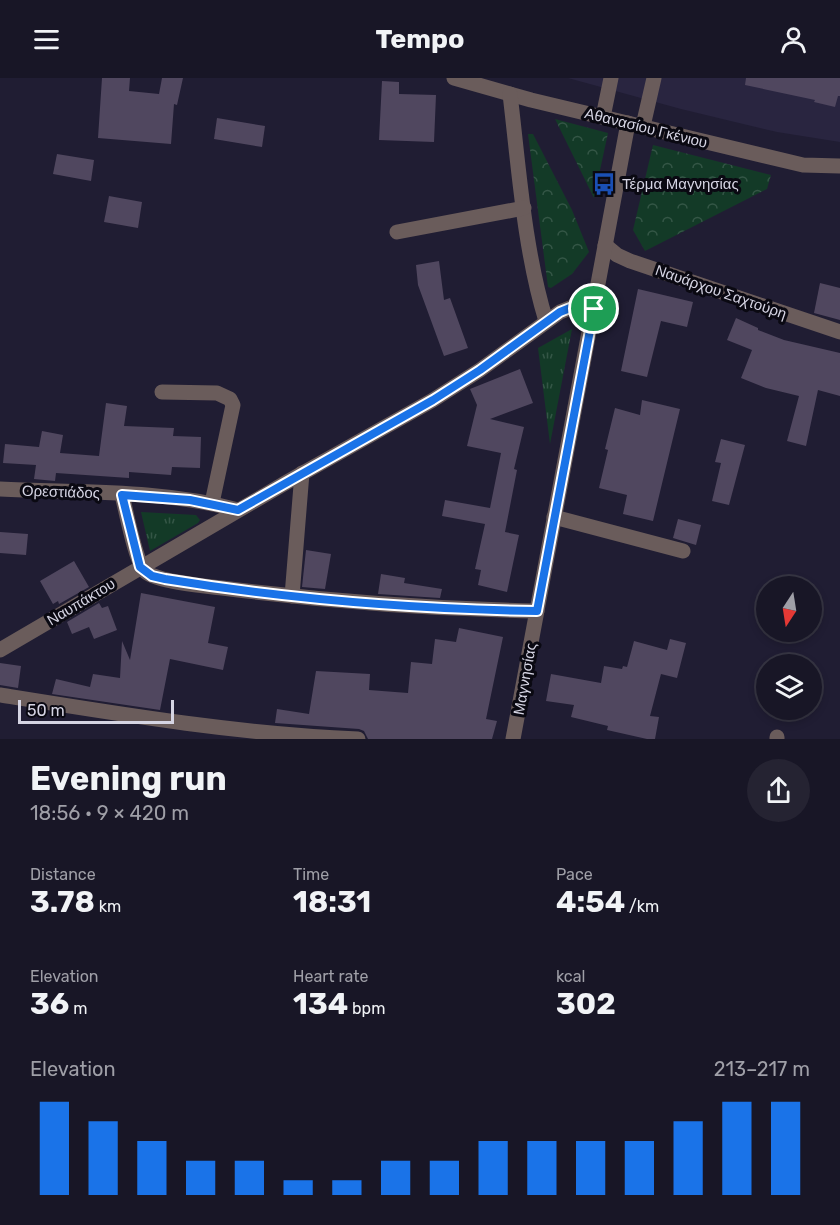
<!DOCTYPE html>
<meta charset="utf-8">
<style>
body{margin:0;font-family:Rubik,sans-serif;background:#252332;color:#f1f3f6;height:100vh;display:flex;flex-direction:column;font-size:22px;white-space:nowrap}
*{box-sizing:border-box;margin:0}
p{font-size:20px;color:#9f9fa7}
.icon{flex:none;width:33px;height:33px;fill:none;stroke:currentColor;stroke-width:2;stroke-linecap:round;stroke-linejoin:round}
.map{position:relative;height:661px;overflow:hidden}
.details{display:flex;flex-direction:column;background:#181626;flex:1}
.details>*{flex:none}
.needle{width:39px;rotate:192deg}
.buttons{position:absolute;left:756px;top:498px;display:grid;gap:12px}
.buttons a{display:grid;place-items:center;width:66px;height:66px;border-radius:50%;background:#181626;box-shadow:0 3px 9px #0003,0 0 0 2px #363543;font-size:30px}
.scale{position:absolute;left:18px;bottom:15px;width:156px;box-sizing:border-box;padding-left:6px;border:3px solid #d5d4e3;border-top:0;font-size:16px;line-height:21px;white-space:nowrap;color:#d5d4e3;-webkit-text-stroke:4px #0a0912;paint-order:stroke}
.pin{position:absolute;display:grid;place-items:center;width:51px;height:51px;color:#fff;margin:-26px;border:3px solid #fff;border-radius:50%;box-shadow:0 2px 6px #0007}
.round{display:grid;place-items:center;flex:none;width:63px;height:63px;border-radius:32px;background:#252332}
.summary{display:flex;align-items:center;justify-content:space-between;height:102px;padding:0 30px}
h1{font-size:33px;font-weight:700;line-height:45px}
.figures{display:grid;grid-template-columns:repeat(3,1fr);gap:9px;height:102px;padding:6px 30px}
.figures div{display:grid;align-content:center}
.figures b{font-size:30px;font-weight:700}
.figures small{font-size:16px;font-weight:400}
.figures p{font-size:16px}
.chart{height:168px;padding:12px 30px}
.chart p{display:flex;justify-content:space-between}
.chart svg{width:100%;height:108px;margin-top:6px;stroke:#1a73e8;stroke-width:6}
header{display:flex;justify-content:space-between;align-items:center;height:78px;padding:0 30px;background:#181626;font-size:27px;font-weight:700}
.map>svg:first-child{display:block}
</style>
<header><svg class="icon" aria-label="menu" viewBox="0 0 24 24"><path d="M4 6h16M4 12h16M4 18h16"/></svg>Tempo<svg class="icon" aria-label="person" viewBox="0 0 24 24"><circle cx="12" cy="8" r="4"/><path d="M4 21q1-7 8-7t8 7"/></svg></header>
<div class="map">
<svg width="840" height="661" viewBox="0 0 840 661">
<defs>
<pattern id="grass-tufts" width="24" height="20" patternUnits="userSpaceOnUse" patternTransform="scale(1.5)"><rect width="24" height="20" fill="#133a27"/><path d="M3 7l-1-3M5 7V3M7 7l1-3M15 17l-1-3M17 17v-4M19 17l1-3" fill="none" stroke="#345646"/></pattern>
<pattern id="park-crowns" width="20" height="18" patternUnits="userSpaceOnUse" patternTransform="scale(1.5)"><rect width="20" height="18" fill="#133a27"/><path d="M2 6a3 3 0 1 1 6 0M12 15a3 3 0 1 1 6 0" fill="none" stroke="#345646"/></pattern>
</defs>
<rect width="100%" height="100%" fill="#201d33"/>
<path fill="#292540" d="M 568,0 L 840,0 L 840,64 L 777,54 L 681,31 Z"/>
<g fill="url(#grass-tufts)">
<path d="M 572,251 L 550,366 L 538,270 Z"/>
<path d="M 141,434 L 196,437 L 200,442 L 198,445 L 150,473 Z"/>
</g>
<g fill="url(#park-crowns)">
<path d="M 555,41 L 608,55 L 594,120 Z"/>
<path d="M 528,56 L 533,56 L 572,132 L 589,174 L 572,196 L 551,210 L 548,209 Z"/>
<path d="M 653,67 L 771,97 L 767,111 L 645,173 L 633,152 Z"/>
</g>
<g fill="#50475f">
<path d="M 102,0 L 130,0 L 129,13 L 159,16 L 162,0 L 183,0 L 177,27 L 174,26 L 171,66 L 98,60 Z"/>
<path d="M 746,0 L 840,0 L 840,18 L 838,18 L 835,29 L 814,24 L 815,22 L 745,7 Z"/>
<path d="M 382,3 L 399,4 L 399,16 L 436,17 L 434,64 L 379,62 Z"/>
<path d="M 217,40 L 265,48 L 262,69 L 214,61 Z"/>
<path d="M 57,76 L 94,82 L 91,103 L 53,96 Z"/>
<path d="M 109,118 L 142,124 L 138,150 L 104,144 Z"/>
<path d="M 439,183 L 444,222 L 450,220 L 468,270 L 444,278 L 418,207 L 416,187 Z"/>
<path d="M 820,205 L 840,210 L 840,242 L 814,235 Z"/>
<path d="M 638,211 L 693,224 L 687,249 L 661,243 L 647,299 L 621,293 Z"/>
<path d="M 736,240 L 758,250 L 758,252 L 784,262 L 840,275 L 840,318 L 818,312 L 806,368 L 787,363 L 799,318 L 766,310 L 741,300 L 752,272 L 727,262 Z"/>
<path d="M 520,291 L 533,325 L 490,341 L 524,349 L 514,391 L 517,392 L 505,454 L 519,457 L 507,514 L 478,507 L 481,492 L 475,491 L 485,446 L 442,438 L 445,422 L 490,430 L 501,375 L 467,368 L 477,327 L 470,311 Z"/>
<path d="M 642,322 L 680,331 L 653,443 L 623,436 L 627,417 L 599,410 L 608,372 L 605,371 L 615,330 L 640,337 Z"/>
<path d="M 106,325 L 127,328 L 124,348 L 174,350 L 173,358 L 201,359 L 200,390 L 172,389 L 171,397 L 129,394 L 129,400 L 56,395 L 55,403 L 34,401 L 36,387 L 3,385 L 5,366 L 39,369 L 42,353 L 63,357 L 60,375 L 99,378 Z"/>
<path d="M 721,361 L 745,367 L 729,427 L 712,423 L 721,385 L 715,384 Z"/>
<path d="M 678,441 L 701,447 L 696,467 L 673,460 Z"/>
<path d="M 0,454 L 28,456 L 26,477 L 0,475 Z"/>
<path d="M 306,472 L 331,476 L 325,511 L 302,509 Z"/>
<path d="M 74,483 L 89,509 L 59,526 L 58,523 L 53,526 L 40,503 Z"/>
<path d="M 381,496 L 405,500 L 404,505 L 442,511 L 440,520 L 378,516 Z"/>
<path d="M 141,515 L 215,529 L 208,565 L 228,569 L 223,592 L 170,581 L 160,632 L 52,616 L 56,601 L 90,609 L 93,596 L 120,600 L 122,563 L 130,582 Z"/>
<path d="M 99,525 L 102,530 L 108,528 L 117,552 L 94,561 L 89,549 L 72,556 L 67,544 Z"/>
<path d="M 459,550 L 503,559 L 486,641 L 497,643 L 492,661 L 368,661 L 364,653 L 359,651 L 275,645 L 277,631 L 309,636 L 316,593 L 370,596 L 369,612 L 408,615 L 411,584 L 432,586 L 435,561 L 456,564 Z"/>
<path d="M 670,561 L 686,565 L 677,600 L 661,596 L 650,638 L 659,639 L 655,661 L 647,661 L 607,652 L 608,648 L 571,639 L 574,627 L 546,623 L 551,596 L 601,605 L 604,588 L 622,591 L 623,588 L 627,589 L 634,563 L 667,572 Z"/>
<path d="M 0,585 L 21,588 L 18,610 L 0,607 Z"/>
</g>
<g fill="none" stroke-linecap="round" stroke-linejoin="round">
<g stroke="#6a5c5b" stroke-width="15">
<path d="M 454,0 L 531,22 L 803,87 L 840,88"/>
<path d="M 510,16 C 519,91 524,171 546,243"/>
<path d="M 603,39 L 611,0"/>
<path d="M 643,48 L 654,0"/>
<path d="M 397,154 L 524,130"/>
<path d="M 605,167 L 617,177 L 630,183 L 840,254"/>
<path d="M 162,314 L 217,315 L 230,321 L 233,327 L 212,425"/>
<path d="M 0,411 C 78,415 162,411 238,432"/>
<path d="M 122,417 C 126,432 136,487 146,494 C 159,504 204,508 222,510 C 326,523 432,531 537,533"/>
<path d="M 554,439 L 683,473"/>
<path d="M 292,518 L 302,395"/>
<path d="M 0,572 L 287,404 L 433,322 L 480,292 L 560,234 L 580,226 L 594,232"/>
<path d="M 0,617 C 118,636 238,656 358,661"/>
<path d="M 513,661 L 628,45"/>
<path d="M 777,661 L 777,659"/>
</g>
</g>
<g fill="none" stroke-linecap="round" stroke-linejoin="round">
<g stroke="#fff" stroke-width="12">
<path id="route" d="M 580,226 L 594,231 L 537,533 C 412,531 287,521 165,501 L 152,498 L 140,489 L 122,417 L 190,422 L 238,432 L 433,322 L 480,292 L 560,234 Z"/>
</g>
<use href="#route" stroke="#1a73e8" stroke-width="8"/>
</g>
<defs>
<g id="bus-bare" transform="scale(1.8)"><path d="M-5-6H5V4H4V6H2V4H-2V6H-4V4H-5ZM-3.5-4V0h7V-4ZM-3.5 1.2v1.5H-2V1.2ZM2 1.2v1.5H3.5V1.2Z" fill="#1a4fb4" stroke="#0a0912" stroke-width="2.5" paint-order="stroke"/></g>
</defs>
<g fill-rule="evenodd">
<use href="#bus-bare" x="604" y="106"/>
</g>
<g text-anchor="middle" stroke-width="6" stroke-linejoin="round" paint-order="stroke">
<g font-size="15" fill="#d5d4e3" stroke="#0a0912">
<text transform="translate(646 50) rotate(14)" y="5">Αθανασίου Γκένιου</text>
<text transform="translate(721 214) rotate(19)" y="5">Ναυάρχου Σαχτούρη</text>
<text transform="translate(61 414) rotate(2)" y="5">Ορεστιάδος</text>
<text transform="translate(81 524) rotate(-31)" y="5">Ναυπάκτου</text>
<text transform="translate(525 601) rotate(-80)" y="5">Μαγνησίας</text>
</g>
<g font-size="15" fill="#d5d4e3" stroke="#0a0912" text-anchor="start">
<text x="622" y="111">Τέρμα Μαγνησίας</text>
</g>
</g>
</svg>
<div class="buttons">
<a><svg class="needle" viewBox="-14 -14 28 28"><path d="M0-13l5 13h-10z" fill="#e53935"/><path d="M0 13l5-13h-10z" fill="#9f9fa7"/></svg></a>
<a><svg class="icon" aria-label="layers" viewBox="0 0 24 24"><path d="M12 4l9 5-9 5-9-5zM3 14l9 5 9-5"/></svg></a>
</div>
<div class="scale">50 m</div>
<div class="pin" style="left:594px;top:231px;background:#1e9e55"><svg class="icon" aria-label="arrive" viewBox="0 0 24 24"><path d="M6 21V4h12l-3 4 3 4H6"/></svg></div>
</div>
<section class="details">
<div class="summary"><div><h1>Evening run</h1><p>18:56 · 9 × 420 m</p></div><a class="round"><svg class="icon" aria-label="share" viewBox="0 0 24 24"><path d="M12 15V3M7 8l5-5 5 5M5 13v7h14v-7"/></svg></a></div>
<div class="figures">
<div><p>Distance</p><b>3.78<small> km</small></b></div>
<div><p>Time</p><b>18:31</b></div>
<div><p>Pace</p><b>4:54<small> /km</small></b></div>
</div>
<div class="figures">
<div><p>Elevation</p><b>36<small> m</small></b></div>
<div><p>Heart rate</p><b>134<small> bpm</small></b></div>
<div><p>kcal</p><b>302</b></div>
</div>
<div class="chart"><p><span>Elevation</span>213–217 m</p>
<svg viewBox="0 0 160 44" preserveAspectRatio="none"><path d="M5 44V6M15 44V14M25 44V22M35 44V30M45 44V30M55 44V38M65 44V38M75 44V30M85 44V30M95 44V22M105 44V22M115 44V22M125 44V22M135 44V14M145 44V6M155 44V6"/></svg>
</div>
</section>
